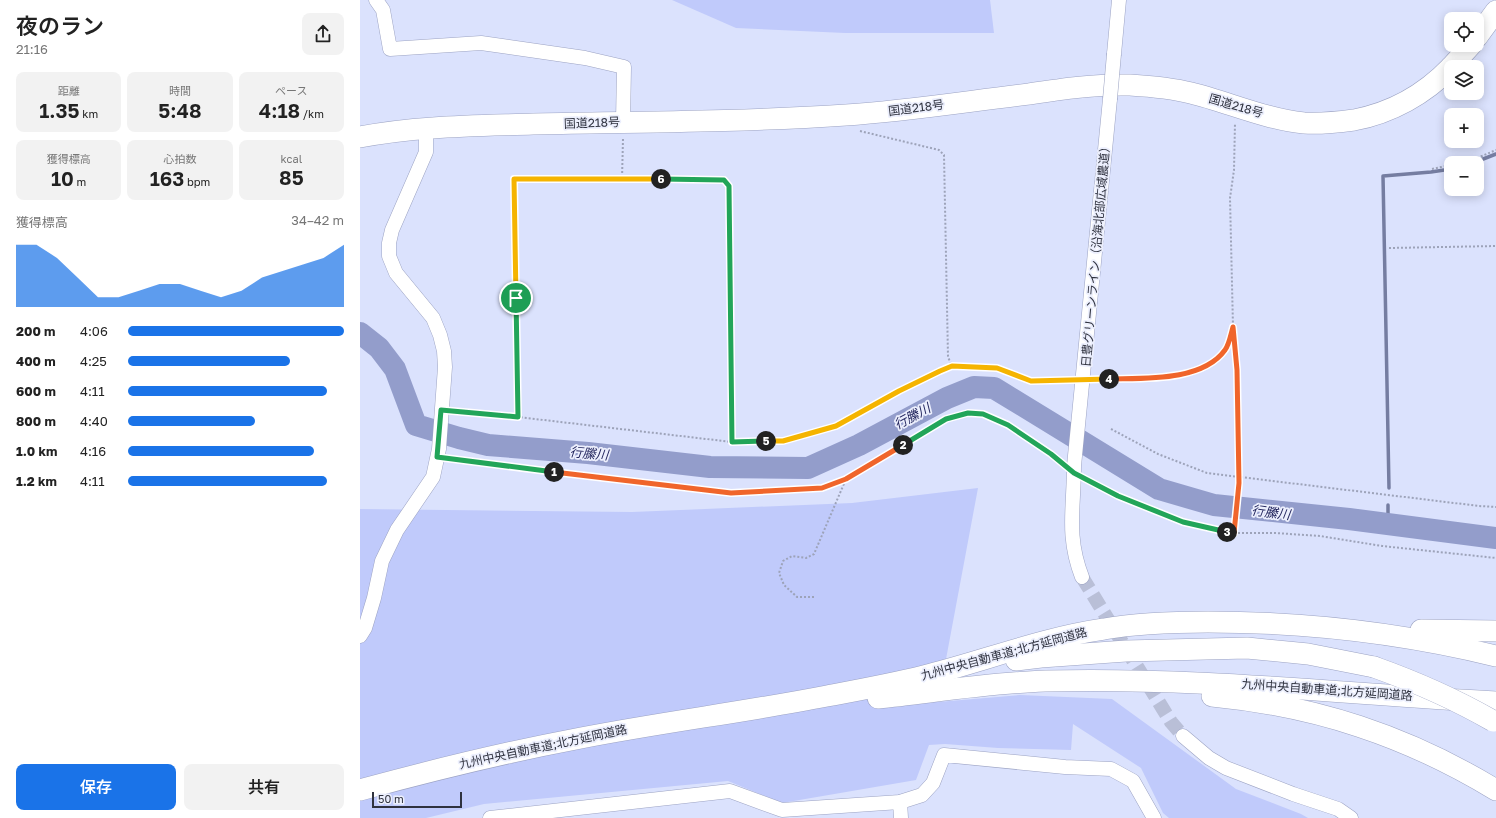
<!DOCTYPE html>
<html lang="ja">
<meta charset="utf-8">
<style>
body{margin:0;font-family:"Golos Text","Noto Sans JP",sans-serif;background:#f2f2f2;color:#222;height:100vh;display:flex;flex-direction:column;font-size:15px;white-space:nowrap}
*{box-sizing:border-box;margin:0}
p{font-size:13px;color:#767676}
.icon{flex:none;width:22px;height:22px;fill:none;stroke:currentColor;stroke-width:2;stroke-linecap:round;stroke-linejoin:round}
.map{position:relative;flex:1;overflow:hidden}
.panel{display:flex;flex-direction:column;background:#fff;width:360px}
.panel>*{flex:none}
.buttons{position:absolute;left:1084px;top:12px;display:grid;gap:8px}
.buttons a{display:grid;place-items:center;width:40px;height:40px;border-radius:8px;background:#fff;box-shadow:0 2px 10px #0003;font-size:20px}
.scale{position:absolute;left:12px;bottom:10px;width:90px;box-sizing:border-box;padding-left:4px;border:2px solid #2f323f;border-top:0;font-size:11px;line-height:14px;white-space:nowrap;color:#2f323f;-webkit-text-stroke:3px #eceffd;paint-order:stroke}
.pin{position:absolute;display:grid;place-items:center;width:34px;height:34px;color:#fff;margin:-17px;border:2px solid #fff;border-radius:50%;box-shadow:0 1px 4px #0007}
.km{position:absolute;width:20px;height:20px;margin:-10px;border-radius:50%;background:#222;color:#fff;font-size:11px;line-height:20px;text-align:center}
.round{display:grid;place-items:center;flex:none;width:42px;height:42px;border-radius:8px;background:#f2f2f2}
.summary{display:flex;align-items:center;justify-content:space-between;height:68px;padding:0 16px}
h1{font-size:22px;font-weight:600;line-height:30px}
.stats{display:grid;grid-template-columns:repeat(3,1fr);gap:6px;height:68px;padding:4px 16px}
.stats div{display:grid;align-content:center;border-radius:8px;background:#f2f2f2;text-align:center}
.stats b{font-size:20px;font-weight:600}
.stats small{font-size:11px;font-weight:400}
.stats p{font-size:11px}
.chart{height:112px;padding:8px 16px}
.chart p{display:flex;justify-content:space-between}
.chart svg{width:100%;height:72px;margin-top:4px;fill:#1a73e8;opacity:.7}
.cta{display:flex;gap:8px;margin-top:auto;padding:8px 16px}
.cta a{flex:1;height:46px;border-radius:8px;background:#1a73e8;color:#fff;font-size:16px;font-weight:600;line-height:46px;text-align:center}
.cta a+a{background:#f2f2f2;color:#222}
ul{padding:0 16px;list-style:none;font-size:13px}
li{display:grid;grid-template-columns:64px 48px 1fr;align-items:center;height:30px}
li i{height:10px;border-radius:5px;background:#1a73e8}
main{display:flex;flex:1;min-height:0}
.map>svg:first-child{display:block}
</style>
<main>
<section class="panel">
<div class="summary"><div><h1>夜のラン</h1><p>21:16</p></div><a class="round"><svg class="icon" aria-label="share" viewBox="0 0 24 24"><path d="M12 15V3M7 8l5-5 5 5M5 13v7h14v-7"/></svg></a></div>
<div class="stats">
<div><p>距離</p><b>1.35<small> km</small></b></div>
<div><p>時間</p><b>5:48</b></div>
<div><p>ペース</p><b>4:18<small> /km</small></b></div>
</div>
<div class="stats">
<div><p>獲得標高</p><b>10<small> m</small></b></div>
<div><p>心拍数</p><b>163<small> bpm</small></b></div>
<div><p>kcal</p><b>85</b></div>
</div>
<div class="chart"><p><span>獲得標高</span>34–42 m</p>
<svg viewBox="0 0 160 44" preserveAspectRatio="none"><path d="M0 44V6L10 6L20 14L30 26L40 38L50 38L60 34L70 30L80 30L90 34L100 38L110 34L120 26L130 22L140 18L150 14L160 6V44z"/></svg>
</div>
<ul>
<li><b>200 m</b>4:06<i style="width:100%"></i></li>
<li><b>400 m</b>4:25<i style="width:75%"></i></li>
<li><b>600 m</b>4:11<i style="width:92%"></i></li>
<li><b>800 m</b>4:40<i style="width:59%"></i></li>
<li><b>1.0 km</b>4:16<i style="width:86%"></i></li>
<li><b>1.2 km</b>4:11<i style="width:92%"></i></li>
</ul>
<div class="cta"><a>保存</a><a>共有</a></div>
</section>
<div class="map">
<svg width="1136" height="818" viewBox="0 0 1136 818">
<rect width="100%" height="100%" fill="#dbe2fd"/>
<g fill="#c0cafb">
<path d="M 312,0 L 630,0 L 634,33 L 485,33 L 376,28 Z"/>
<path d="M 618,488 L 578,702 L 660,695 L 752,699 L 876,789 L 941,814 L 948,818 L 809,818 L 803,813 L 781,768 L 713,724 L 711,750 L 638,748 L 585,744 L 569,745 L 556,780 L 422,803 L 368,781 L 124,804 L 66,818 L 0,818 L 0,509 L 272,512 L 492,503 Z"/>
</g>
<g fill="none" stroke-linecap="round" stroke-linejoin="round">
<g stroke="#757da1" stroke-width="3.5">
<path d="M 1113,163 L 1136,154"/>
<path d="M 1029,488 L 1023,176 L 1071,172 L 1091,169"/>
<path d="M 1028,524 L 1028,505"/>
</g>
<path stroke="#939dcb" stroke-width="22" d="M 0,333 L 19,348 L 35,369 L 56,425 L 99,438 L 128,445 L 228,453 L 350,467 L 448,468 L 499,445 L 587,398 L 614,387 L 634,388 L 799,489 L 854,505 L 989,519 L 1136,538"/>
<path stroke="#b9bfd7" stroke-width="14" stroke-dasharray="14 7" stroke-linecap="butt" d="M 722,577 L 811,722 L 823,736"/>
<g stroke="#9ca3c3" stroke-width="15">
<g id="minor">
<path d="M 16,0 L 23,10 L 30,49 L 121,43 L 225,58 L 264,67 L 263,122"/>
<path d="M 754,54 L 759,0"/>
<path d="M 722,577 C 706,536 714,508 714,466 L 750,99"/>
<path d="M 0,636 L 5,628 L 14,598 L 22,561 L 37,530 L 73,477 L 79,449 L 85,367 L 84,351 L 80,335 L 73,318 L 36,273 L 29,256 L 29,243 L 32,230 L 66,152 L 66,128"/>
<path d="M 823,736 L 849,758 L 866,768 L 933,794 L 978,809 L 991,818"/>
<path d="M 540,802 L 541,818"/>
<path d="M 130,818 L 370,791 L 422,810 L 540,802 L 562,795 L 573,783 L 584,755 L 705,767 L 751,769 L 773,781 L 794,818"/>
</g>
</g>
<g stroke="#9ca3c3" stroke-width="22">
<g id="highway">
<path d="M 1117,37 L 1136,11"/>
<path d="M 1091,67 L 1111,45"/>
<path d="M 0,137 C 57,126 115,126 173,124 C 277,122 382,122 486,115 C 547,111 609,101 669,94 C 702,89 736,84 770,85 C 786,86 815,89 831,93 C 868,102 905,119 944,123 C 960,124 979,122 994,120 C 1031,113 1065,94 1091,67"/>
<path d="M 1061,630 L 1136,631"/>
<path d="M 656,660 L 681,657 L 766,651 L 887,648 L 948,654 L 1014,667"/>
<path d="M 852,696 C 956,706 1047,736 1136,790"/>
<path d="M 518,698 C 574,692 629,683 685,681 C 836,677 986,694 1136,702"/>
<path d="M 0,790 C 73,770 147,752 221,738 C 303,722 385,712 467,696 C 499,690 532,684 564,676 C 624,661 682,638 744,629 C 778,623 813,622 848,622 C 945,622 1042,633 1136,656"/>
</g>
</g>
<g stroke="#9da3b9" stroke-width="2" stroke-dasharray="2 2" stroke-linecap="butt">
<path d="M 500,131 L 579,150 L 584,155 L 588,357 L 592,366"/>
<path d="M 1102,163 L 1108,162 L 1136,150"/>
<path d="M 1072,169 L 1091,165"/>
<path d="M 262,179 L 364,180 L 369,186 L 372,441"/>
<path d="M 1029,248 L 1136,246"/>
<path d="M 734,379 L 790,378 L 824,375 L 852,363 L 865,350 L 872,328"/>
<path d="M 93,411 L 158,417 L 372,442 L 423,441 L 476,427 L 539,391 L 580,371 L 592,366 L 637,368 L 671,381 L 710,379"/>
<path d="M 158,417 L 154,179 L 262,179 L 263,139"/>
<path d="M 751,429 L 798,454 L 847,473 L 1119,506 L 1136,507"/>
<path d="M 90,458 L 371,493 L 462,488 L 486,479 L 586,419 L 608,413 L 623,414 L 648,425 L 691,454 L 702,463"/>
<path d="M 727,480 L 758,495 L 823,522 L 874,533 L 879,483 L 877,370 L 873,327 L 870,198 L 874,170 L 875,123"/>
<path d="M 874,533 L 915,533 L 960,536 L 1022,546 L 1136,558"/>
<path d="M 454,597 L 437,597 L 424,585 L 419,573 L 423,561 L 432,556 L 446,558 L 454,554 L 486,479"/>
</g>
<use href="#minor" stroke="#fff" stroke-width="14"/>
<use href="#highway" stroke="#fff" stroke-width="21"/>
<g stroke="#9ca3c3" stroke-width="15" stroke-linecap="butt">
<path id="minor-bridge" d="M 750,99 L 754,54"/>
</g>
<g stroke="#9ca3c3" stroke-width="22" stroke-linecap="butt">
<path id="highway-bridge" d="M 1014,667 C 1056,682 1095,699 1133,721"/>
</g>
<use href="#minor-bridge" stroke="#fff" stroke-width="14"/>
<use href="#highway-bridge" stroke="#fff" stroke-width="21"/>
</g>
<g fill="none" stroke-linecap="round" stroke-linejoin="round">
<g stroke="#fff" stroke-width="8">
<path id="split-1" d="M 156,298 L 158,417 L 81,410 L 77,457 L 194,472"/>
</g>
<g stroke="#fff" stroke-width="8">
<path id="split-2" d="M 194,472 L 371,493 L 462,488 L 486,479 L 543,445"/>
</g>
<g stroke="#fff" stroke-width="8">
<path id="split-3" d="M 543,445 L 586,419 L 608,413 L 623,414 L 648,425 L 691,454 L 714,473 L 758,496 L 823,522 L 867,532"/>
</g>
<g stroke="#fff" stroke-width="8">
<path id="split-4" d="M 749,379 C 783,378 842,382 865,350 C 869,345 871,334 873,327 L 877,370 L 879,483 L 874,533 L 867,532"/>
</g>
<g stroke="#fff" stroke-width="8">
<path id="split-5" d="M 406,441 L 423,441 L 476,426 L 539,391 L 580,371 L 592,366 L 637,368 L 671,381 L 749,379"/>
</g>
<g stroke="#fff" stroke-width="8">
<path id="split-6" d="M 301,179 L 364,180 L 369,186 L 372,442 L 406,441"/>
</g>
<g stroke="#fff" stroke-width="8">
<path id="split-7" d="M 156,298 L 154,179 L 301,179"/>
</g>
<use href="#split-1" stroke="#22a559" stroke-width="5"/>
<use href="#split-2" stroke="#f0652b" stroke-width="5"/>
<use href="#split-3" stroke="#22a559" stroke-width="5"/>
<use href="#split-4" stroke="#f0652b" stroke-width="5"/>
<use href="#split-5" stroke="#f5b400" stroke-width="5"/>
<use href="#split-6" stroke="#22a559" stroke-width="5"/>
<use href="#split-7" stroke="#f5b400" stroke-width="5"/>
</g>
<g text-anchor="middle" stroke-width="3.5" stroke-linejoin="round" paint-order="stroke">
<g font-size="12" fill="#2f323f" stroke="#eceffd">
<text transform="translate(876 106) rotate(16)" y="4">国道218号</text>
<text transform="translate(556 108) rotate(-7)" y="4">国道218号</text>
<text transform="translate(232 123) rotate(-2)" y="4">国道218号</text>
<text transform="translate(736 254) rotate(-85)" y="4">日豊グリーンライン（沿海北部広域農道）</text>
<text transform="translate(644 654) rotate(-15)" y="4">九州中央自動車道;北方延岡道路</text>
<text transform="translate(967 690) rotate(4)" y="4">九州中央自動車道;北方延岡道路</text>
<text transform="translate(183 747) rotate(-12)" y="4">九州中央自動車道;北方延岡道路</text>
</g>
<g font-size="13" font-style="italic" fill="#1e215a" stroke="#eceffd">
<text transform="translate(552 416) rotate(-28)" y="5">行縢川</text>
<text transform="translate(229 453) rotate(5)" y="5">行縢川</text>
<text transform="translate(911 512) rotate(7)" y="5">行縢川</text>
</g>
</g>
</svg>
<div class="buttons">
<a><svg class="icon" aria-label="locate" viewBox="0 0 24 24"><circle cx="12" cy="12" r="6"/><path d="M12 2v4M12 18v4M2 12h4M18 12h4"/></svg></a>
<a><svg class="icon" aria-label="layers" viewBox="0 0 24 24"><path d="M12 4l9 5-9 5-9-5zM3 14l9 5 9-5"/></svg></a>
<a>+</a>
<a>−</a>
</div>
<div class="scale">50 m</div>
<div class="pin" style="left:156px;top:298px;background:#1e9e55"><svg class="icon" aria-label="arrive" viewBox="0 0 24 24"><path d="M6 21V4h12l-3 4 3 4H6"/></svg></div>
<b class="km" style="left:194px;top:472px">1</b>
<b class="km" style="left:543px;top:445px">2</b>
<b class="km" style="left:867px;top:532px">3</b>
<b class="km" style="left:749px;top:379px">4</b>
<b class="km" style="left:406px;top:441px">5</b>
<b class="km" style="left:301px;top:179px">6</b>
</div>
</main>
